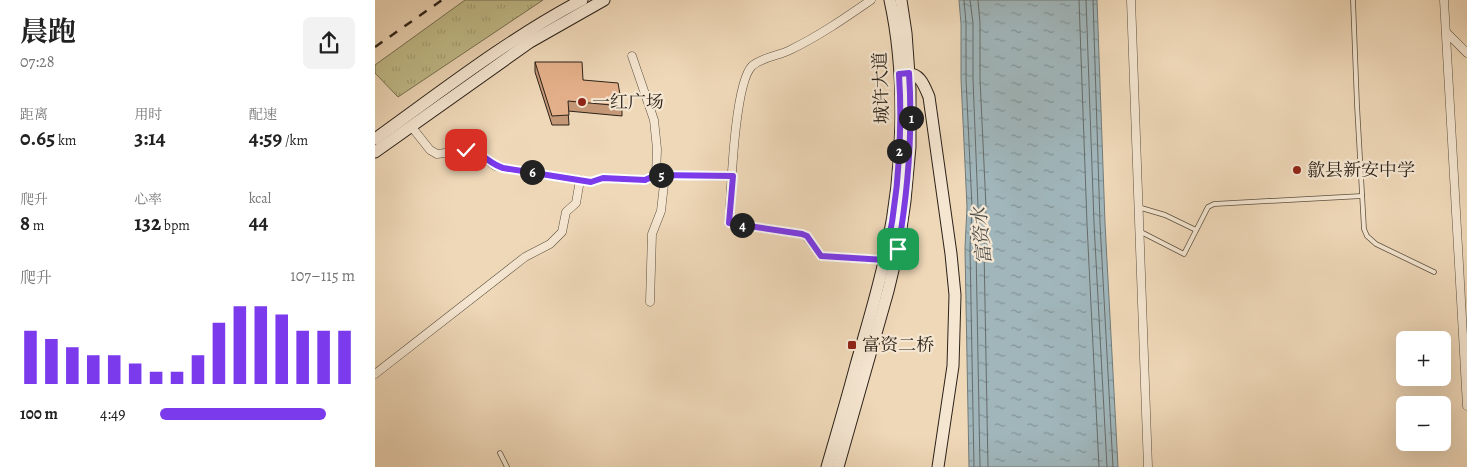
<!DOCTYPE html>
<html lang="zh">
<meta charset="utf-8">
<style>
body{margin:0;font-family:Alegreya,"Noto Serif SC",serif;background:#f2f2f2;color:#222;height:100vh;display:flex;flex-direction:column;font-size:19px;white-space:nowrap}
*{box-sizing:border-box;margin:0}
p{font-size:16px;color:#767676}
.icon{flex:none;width:28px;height:28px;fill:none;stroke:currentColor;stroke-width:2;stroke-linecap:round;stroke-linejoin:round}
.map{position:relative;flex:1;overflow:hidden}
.details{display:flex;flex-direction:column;background:#fff;width:375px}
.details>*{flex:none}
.tools{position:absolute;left:1021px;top:331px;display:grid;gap:10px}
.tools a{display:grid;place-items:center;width:55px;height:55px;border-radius:8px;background:#fff;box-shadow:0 5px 20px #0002;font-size:25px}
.pin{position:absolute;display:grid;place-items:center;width:42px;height:42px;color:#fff;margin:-21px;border-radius:10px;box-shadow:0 2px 8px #0006}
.km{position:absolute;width:25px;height:25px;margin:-12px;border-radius:50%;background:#222;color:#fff;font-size:14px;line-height:25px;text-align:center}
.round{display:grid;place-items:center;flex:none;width:52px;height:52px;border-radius:8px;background:#f2f2f2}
.headline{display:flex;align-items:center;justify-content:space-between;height:85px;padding:0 20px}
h1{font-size:28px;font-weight:700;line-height:38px}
.metrics{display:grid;grid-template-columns:repeat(3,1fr);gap:8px;height:85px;padding:5px 20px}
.metrics div{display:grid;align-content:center}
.metrics b{font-size:21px;font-weight:700}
.metrics small{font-size:14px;font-weight:400}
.metrics p{font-size:14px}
.chart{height:140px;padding:10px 20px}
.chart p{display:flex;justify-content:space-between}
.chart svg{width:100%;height:90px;margin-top:5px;stroke:#7c3aed;stroke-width:6}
ul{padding:0 20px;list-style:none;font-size:16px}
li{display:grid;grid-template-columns:80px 60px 1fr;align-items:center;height:38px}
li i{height:12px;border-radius:6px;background:#7c3aed}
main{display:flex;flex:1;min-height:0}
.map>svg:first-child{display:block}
</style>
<main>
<section class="details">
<div class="headline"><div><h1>晨跑</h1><p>07:28</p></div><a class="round"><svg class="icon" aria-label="share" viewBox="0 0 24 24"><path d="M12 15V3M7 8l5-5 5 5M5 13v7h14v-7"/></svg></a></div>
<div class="metrics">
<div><p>距离</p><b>0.65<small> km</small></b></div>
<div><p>用时</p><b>3:14</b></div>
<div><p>配速</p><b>4:59<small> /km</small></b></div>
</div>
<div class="metrics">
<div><p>爬升</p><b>8<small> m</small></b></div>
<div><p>心率</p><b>132<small> bpm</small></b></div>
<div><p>kcal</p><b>44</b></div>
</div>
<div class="chart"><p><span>爬升</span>107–115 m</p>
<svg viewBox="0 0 160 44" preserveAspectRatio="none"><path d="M5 44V18M15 44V22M25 44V26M35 44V30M45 44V30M55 44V34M65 44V38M75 44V38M85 44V30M95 44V14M105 44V6M115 44V6M125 44V10M135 44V18M145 44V18M155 44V18"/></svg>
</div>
<ul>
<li><b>100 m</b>4:49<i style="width:85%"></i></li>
</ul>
</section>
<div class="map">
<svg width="1092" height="467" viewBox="0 0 1092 467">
<defs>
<pattern id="park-tufts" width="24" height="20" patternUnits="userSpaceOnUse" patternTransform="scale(1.25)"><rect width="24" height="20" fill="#c1bc8a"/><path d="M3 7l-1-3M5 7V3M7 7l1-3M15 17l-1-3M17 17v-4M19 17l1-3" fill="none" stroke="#a6a176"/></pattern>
<pattern id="water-ripples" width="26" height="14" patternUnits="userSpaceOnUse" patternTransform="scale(1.25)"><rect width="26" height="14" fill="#a0b6bb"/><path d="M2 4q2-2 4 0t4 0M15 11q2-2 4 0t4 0" fill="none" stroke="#839497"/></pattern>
</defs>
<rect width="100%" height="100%" fill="#efd8b8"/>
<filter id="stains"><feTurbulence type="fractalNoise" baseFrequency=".004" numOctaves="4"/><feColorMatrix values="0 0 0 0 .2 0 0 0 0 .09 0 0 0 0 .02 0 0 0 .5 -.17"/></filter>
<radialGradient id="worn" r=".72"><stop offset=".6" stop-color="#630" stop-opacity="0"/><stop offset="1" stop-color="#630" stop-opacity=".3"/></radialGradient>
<path fill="url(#park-tufts)" stroke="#766f52" d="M 90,0 L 168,0 L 23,97 L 0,73 L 0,65 Z"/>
<path fill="url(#water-ripples)" stroke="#717b7a" d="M 584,0 L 722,0 L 730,223 L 743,467 L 594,467 L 590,248 L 592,207 L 586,79 L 586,24 Z"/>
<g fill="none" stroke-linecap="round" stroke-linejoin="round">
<g stroke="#666c6a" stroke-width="1">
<path d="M 589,0 L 591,23 L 591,79 L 597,207 L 595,248 L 599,467"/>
<path d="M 595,0 L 598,23 L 598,79 L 603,207 L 601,248 L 605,467"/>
<path d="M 603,0 L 605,23 L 605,79 L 611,207 L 609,248 L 613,467"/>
<path d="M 704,0 L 712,224 L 724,467"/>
<path d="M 711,0 L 719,223 L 732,467"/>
<path d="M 718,0 L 725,223 L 738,467"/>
</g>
<g stroke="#5c5041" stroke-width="5.5">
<g id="lane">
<path d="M 978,0 L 982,105 L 989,229 L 992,236 L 1001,244 L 1059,272"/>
<path d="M 763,207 L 790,215 L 821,230"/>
<path d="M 764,231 L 809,254 L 833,207 L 839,204 L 987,196"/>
<path d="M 125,453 L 132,467"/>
</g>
</g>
<g stroke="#5c5041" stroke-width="9">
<g id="street">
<path d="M 496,0 C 470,18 444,36 415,50 C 403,56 387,57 377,66 C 359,84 356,194 354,223 L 427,234 L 432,237 L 446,256 L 510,260"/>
<path d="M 756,0 L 773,467"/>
<path d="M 1069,0 L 1092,406"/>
<path d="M 1071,32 L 1092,53"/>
<path d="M 257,56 L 279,120 L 282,149 L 281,175"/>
<path d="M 36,126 L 55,150 L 62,154 L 95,150 L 103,153 L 120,166 L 128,168 L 216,182 L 228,178 L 270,180 L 281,175 L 358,176"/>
<path d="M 275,302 L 277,234 L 286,211 L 290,175"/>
<path d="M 0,374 L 150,257 L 175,244 L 187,232 L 191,212 L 201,203 L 205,180"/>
</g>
</g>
<g stroke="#2b2219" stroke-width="13">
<g id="secondary">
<path d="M 530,74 C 545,72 549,85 554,97 L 576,254 L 580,295 L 578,366 L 563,467"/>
<path d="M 0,139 C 67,91 133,39 207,0"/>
<path d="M 0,152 L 155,42 L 229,0"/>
<path d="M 452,467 C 462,433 472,399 481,365 C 492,326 504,288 512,248 C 528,172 532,77 515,0"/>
<path d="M 463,467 L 513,291 L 523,249 L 530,201 L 535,147 L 535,89 L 531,33 L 526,0"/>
</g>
</g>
<use href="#lane" stroke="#f5e6d1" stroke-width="4"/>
<use href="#street" stroke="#f5e6d1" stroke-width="8"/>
<use href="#secondary" stroke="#f5e6d1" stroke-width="11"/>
<path stroke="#2b2219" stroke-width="2.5" stroke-dasharray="9 9" stroke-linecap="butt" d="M 0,47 L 67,0"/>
</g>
<path fill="#c59878" stroke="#2b2219" d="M 160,62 L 208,80 L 247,106 L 247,116 L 193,111 L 194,125 L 177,125 L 160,72 Z"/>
<path fill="#e5b18c" stroke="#2b2219" d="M 160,62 L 207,62 L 208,80 L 243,83 L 247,106 L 193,101 L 194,115 L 177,116 Z"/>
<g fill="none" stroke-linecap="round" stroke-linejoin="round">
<g stroke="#fff" stroke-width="10">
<path id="route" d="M 91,150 C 105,150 114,164 128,168 L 216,182 L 228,178 L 270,180 L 281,175 L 358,176 L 354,223 L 427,234 L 432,236 L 446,256 L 510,260 C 523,199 528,136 524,74 L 534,73 C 538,132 533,191 523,249"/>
</g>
<use href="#route" stroke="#7c3aed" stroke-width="6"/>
</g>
<g fill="#8f2418" stroke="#f5e6d1" stroke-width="2">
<circle cx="207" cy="102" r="5"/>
<circle cx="922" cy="170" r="5"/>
<rect x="472" y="340" width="10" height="10" rx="2.5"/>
</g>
<g text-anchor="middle" stroke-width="4.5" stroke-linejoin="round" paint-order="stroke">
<g font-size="18" fill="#2b2219" stroke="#f5e6d1">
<text transform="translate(506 88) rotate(-92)" y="6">城许大道</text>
</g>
<g font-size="18" fill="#2b2219" stroke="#f5e6d1" text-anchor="start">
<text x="217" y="108">一红广场</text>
<text x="932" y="176">歙县新安中学</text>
<text x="487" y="351">富资二桥</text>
</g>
<g font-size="19" font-style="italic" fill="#4e4e4a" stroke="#f5e6d1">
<text transform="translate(606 236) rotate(-96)" y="7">富资水</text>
</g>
</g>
<rect width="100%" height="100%" filter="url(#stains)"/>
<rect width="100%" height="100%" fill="url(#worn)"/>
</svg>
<div class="tools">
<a>+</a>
<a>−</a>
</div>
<div class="pin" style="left:523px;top:249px;background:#1e9e55"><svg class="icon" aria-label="arrive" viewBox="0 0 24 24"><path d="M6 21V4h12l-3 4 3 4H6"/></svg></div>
<div class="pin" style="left:91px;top:150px;background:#d93025"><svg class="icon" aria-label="check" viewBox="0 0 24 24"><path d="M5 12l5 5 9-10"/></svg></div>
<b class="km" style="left:536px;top:118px">1</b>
<b class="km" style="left:524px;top:151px">2</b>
<b class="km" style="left:367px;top:225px">4</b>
<b class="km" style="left:286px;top:175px">5</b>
<b class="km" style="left:157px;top:172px">6</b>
</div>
</main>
